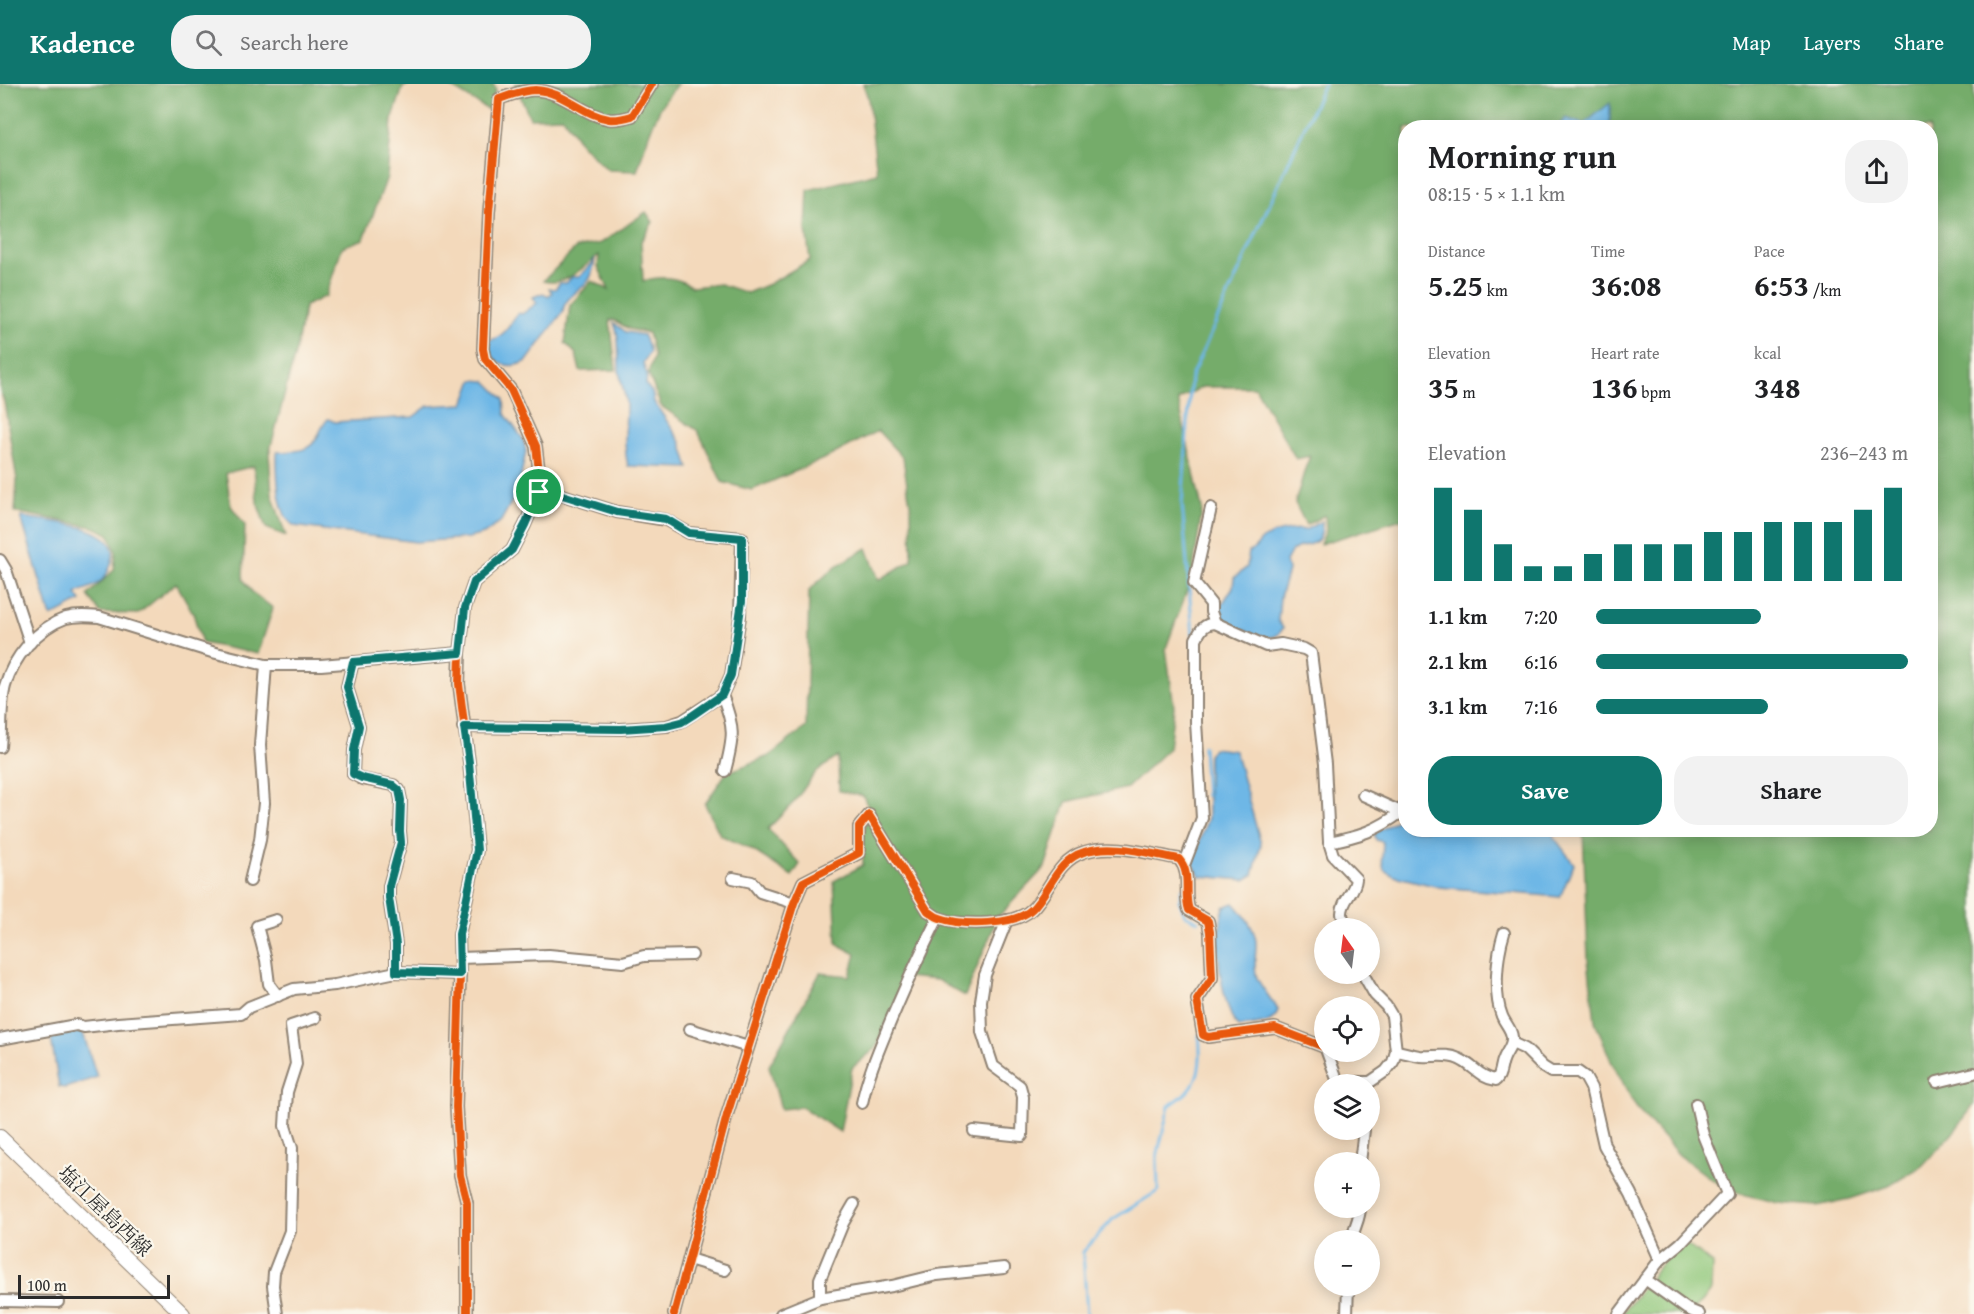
<!DOCTYPE html>
<meta charset="utf-8">
<style>
body{margin:0;font-family:"Gentium Book Plus","Noto Serif JP",serif;background:#f2f2f2;color:#202124;height:100vh;display:flex;flex-direction:column;font-size:22px;white-space:nowrap}
*{box-sizing:border-box;margin:0}
p{font-size:20px;color:#757577}
.icon{flex:none;width:33px;height:33px;fill:none;stroke:currentColor;stroke-width:2;stroke-linecap:round;stroke-linejoin:round}
.map{position:relative;flex:1;overflow:hidden}
.side{position:absolute;left:1398px;top:36px;width:540px;height:717px;display:flex;flex-direction:column;background:#fff;border-radius:24px;box-shadow:0 3px 15px #0003}
.side>*{flex:none}
.needle{width:39px;rotate:346deg}
.fabs{position:absolute;left:1314px;top:834px;display:grid;gap:12px}
.fabs a{display:grid;place-items:center;width:66px;height:66px;border-radius:50%;background:#fff;box-shadow:0 3px 15px #0003;font-size:30px}
.scale{position:absolute;left:18px;bottom:15px;width:152px;box-sizing:border-box;padding-left:6px;border:3px solid #2b2b2b;border-top:0;font-size:16px;line-height:21px;white-space:nowrap;color:#2b2b2b;-webkit-text-stroke:4px #fbf7ec;paint-order:stroke}
.pin{position:absolute;display:grid;place-items:center;width:51px;height:51px;color:#fff;margin:-26px;border:3px solid #fff;border-radius:50%;box-shadow:0 2px 6px #0007}
.round{display:grid;place-items:center;flex:none;width:63px;height:63px;border-radius:24px;background:#f2f2f2}
.headline{display:flex;align-items:center;justify-content:space-between;height:102px;padding:0 30px}
h1{font-size:33px;font-weight:700;line-height:45px}
.metrics{display:grid;grid-template-columns:repeat(3,1fr);gap:9px;height:102px;padding:6px 30px}
.metrics div{display:grid;align-content:center}
.metrics b{font-size:30px;font-weight:700}
.metrics small{font-size:16px;font-weight:400}
.metrics p{font-size:16px}
.chart{height:168px;padding:12px 30px}
.chart p{display:flex;justify-content:space-between}
.chart svg{width:100%;height:108px;margin-top:6px;stroke:#0f766e;stroke-width:6}
.primary-button{display:flex;gap:12px;margin-top:auto;padding:12px 30px}
.primary-button a{flex:1;height:69px;border-radius:24px;background:#0f766e;color:#fff;font-size:24px;font-weight:700;line-height:69px;text-align:center}
.primary-button a+a{background:#f2f2f2;color:#202124}
ul{padding:0 30px;list-style:none;font-size:20px}
li{display:grid;grid-template-columns:96px 72px 1fr;align-items:center;height:45px}
li i{height:15px;border-radius:8px;background:#0f766e}
header{display:flex;align-items:center;gap:36px;box-sizing:border-box;height:84px;padding:0 30px;background:#0f766e;color:#fff}
header strong{font-size:28px}
nav{display:flex;gap:33px;margin-inline-start:auto;font-size:21px}
.search{width:420px;height:54px;background:#f2f2f2;display:flex;align-items:center;gap:15px;box-sizing:border-box;padding:0 21px;border-radius:24px;color:#757577;font-size:22px}
.map>svg:first-child{display:block}
</style>
<header>
<strong>Kadence</strong>
<div class="search"><svg class="icon" aria-label="search" viewBox="0 0 24 24"><circle cx="10" cy="10" r="6"/><path d="M15 15l6 6"/></svg>Search here</div>
<nav><a>Map</a><a>Layers</a><a>Share</a></nav>
</header>
<div class="map">
<svg width="1974" height="1230" viewBox="0 0 1974 1230">
<rect width="100%" height="100%" fill="#fbf7ec"/>
<filter id="ink" filterUnits="userSpaceOnUse"><feTurbulence type="fractalNoise" baseFrequency=".0167" numOctaves="2"/><feDisplacementMap in="SourceGraphic" scale="12" xChannelSelector="R" yChannelSelector="G"/><feConvolveMatrix kernelMatrix="1 2 1 2 8 2 1 2 1" color-interpolation-filters="sRGB"/></filter>
<filter id="wash" filterUnits="userSpaceOnUse"><feTurbulence type="fractalNoise" baseFrequency=".008" numOctaves="4" result="noise"/><feDisplacementMap in="SourceGraphic" scale="24" xChannelSelector="R" yChannelSelector="G"/><feGaussianBlur stdDeviation="1.35" result="paint"/><feColorMatrix in="noise" values="0 0 0 0 0 0 0 0 0 0 0 0 0 0 0 0 0 1.4 0 .05"/><feComposite in="paint" operator="in"/></filter>
<g filter="url(#wash)">
<rect width="100%" height="100%" fill="#f3d9bb"/>
<path fill="#90c77a" stroke="#5e7952" stroke-width="1.5" d="M 1685,1159 L 1712,1180 L 1711,1207 L 1691,1230 L 1622,1230 L 1662,1179 Z"/>
<g fill="#74ac6a" stroke="#506c4a" stroke-width="1.5">
<path d="M 0,0 L 410,0 L 403,3 L 392,36 L 387,93 L 364,155 L 342,163 L 326,212 L 305,222 L 295,270 L 269,370 L 272,410 L 286,452 L 266,444 L 257,418 L 254,382 L 226,389 L 231,422 L 245,441 L 243,495 L 253,509 L 273,524 L 258,570 L 202,559 L 193,529 L 176,499 L 138,530 L 100,529 L 88,511 L 114,486 L 116,468 L 109,450 L 94,443 L 15,428 L 17,396 L 4,318 L 0,306 Z"/>
<path d="M 446,0 L 493,0 L 496,5 L 488,26 Z"/>
<path d="M 515,0 L 678,0 C 655,23 647,57 637,87 L 608,86 L 581,60 L 563,33 L 530,34 Z"/>
<path d="M 863,0 L 1974,0 L 1974,1021 L 1953,1049 L 1922,1082 L 1889,1102 L 1850,1115 L 1817,1122 L 1778,1119 L 1730,1107 L 1710,1094 L 1679,1071 L 1636,1023 L 1611,977 L 1595,937 L 1588,876 L 1583,746 L 1930,746 L 1930,44 L 1406,44 L 1405,434 L 1320,460 L 1326,447 L 1325,431 L 1306,441 L 1295,419 L 1305,385 L 1310,372 L 1296,375 L 1255,303 L 1202,303 L 1178,316 L 1202,425 L 1192,493 L 1166,564 L 1174,623 L 1169,664 L 1127,704 L 1066,718 L 1045,783 L 998,833 L 965,912 L 937,896 L 906,893 L 876,964 L 852,984 L 840,1048 L 802,1023 L 781,1025 L 769,982 L 820,889 L 850,892 L 856,870 L 837,860 L 834,797 L 863,781 L 863,748 L 870,727 L 863,712 L 839,707 L 838,673 L 816,688 L 794,718 L 768,745 L 800,780 L 792,792 L 751,765 L 720,751 L 705,720 L 726,689 L 769,672 L 806,643 L 809,506 L 836,482 L 867,464 L 879,496 L 912,476 L 911,427 L 903,374 L 878,347 L 830,372 L 752,406 L 722,398 L 698,347 L 661,322 L 648,289 L 654,272 L 648,249 L 629,245 L 614,236 L 610,236 L 616,286 L 580,287 L 576,270 L 565,259 L 570,221 L 592,197 L 609,206 L 598,182 L 599,171 C 583,183 565,203 543,197 L 576,164 L 601,159 L 646,128 L 653,138 L 641,157 L 643,197 C 661,192 676,192 692,203 L 720,200 L 747,209 L 769,200 L 810,176 L 806,145 L 808,106 L 877,89 L 868,14 Z"/>
</g>
<g fill="#6eb7e6" stroke="#4c7188" stroke-width="1.5">
<path d="M 1610,19 L 1610,43 L 1557,43 L 1566,34 L 1584,40 Z"/>
<path d="M 595,174 C 594,181 593,188 590,194 C 583,206 563,213 563,228 L 527,277 C 509,287 487,279 490,256 C 504,253 510,241 518,229 L 522,230 L 537,219 L 533,213 L 543,209 L 548,212 L 552,209 L 549,204 L 555,205 L 560,199 L 566,199 L 572,193 L 579,193 L 591,181 Z"/>
<path d="M 614,239 L 626,248 L 643,251 L 650,267 L 643,279 L 647,291 L 646,301 L 652,308 L 654,318 L 681,358 L 689,384 L 628,382 C 623,362 626,342 626,322 C 626,310 620,297 619,285 C 618,270 620,253 614,239 Z"/>
<path d="M 473,296 L 486,297 L 504,315 L 505,330 L 523,355 L 526,367 L 518,406 L 501,437 L 484,450 L 468,454 L 416,458 L 294,442 C 291,439 286,435 285,431 C 277,413 277,387 277,368 C 291,367 306,369 315,357 C 320,350 321,342 328,335 L 335,338 L 413,333 L 428,322 L 464,320 Z"/>
<path d="M 21,433 C 44,437 117,440 113,472 C 112,482 106,494 97,500 C 91,505 84,504 76,510 L 81,517 L 51,533 Z"/>
<path d="M 1322,437 C 1323,469 1305,455 1291,468 C 1289,471 1288,474 1286,477 L 1288,487 L 1280,513 L 1278,537 L 1283,544 C 1280,549 1278,552 1272,553 C 1261,555 1224,540 1220,529 C 1219,526 1219,522 1219,519 L 1223,519 L 1233,503 L 1234,494 L 1247,483 L 1249,468 C 1256,465 1258,459 1263,455 C 1271,449 1296,443 1305,446 Z"/>
<path d="M 1213,664 L 1235,667 L 1261,760 L 1253,791 L 1245,796 L 1200,792 L 1192,778 L 1208,734 L 1208,671 Z"/>
<path d="M 1405,731 L 1406,746 L 1553,746 L 1554,753 L 1574,780 L 1560,813 L 1439,803 L 1394,792 L 1384,786 L 1382,776 L 1383,758 L 1376,756 L 1374,750 Z"/>
<path d="M 1234,819 C 1244,830 1256,845 1256,860 C 1256,871 1253,883 1257,894 C 1261,903 1272,916 1278,926 C 1275,942 1252,941 1238,943 C 1224,927 1216,872 1219,851 C 1220,841 1222,832 1224,823 Z"/>
<path d="M 77,945 L 82,946 L 97,993 L 65,1004 L 59,1003 L 51,954 L 52,950 Z"/>
</g>
<g fill="none" stroke-linecap="round" stroke-linejoin="round">
<g stroke="#6eb7e6" stroke-width="3">
<path d="M 1193,551 L 1182,420 L 1191,293 L 1324,0"/>
<path d="M 1203,662 L 1206,712"/>
<path d="M 1182,805 L 1179,817 L 1185,831 L 1198,837"/>
<path d="M 1087,1230 L 1083,1168 L 1113,1135 L 1158,1107 L 1157,1073 L 1169,1022 C 1175,1017 1183,1013 1188,1007 C 1202,993 1201,969 1199,951"/>
</g>
</g>
</g>
<g filter="url(#ink)">
<g fill="none" stroke-linecap="round" stroke-linejoin="round">
<g stroke="#8f8273" stroke-width="14">
<g id="minor">
<path d="M 539,408 L 556,409 L 617,428 L 666,436 L 689,449 L 742,454 L 740,533 L 731,591 L 722,611 C 735,644 734,653 725,687"/>
<path d="M 1211,424 L 1194,499 L 1211,520 L 1211,528 L 1215,539 L 1266,562 L 1281,560 L 1304,565 L 1311,569 L 1325,680 L 1329,758 L 1333,771 L 1356,795 C 1355,808 1342,816 1342,829 C 1342,834 1345,840 1346,844"/>
<path d="M 0,476 L 6,486 L 30,559"/>
<path d="M 353,578 L 347,603 L 359,642 L 354,666 L 353,690 L 362,695 L 393,701 L 399,706 L 401,716 L 400,747 L 401,758 L 389,802 L 389,814 L 396,860 L 396,888"/>
<path d="M 463,643 L 621,645 L 667,642 L 682,637 L 722,611"/>
<path d="M 0,663 C 2,644 0,621 5,602 C 13,574 37,544 66,534 C 77,531 88,532 99,533 L 212,568 L 266,581 L 321,581 L 460,569"/>
<path d="M 1329,758 C 1358,752 1377,747 1401,728 L 1363,711"/>
<path d="M 1184,781 L 1202,734 L 1196,638 L 1196,555 C 1201,545 1204,540 1215,539"/>
<path d="M 733,794 L 752,798 L 760,808 L 794,819"/>
<path d="M 250,797 L 260,756 L 264,719 L 260,661 L 266,581"/>
<path d="M 276,836 L 257,842 L 266,876 L 269,900 L 278,912"/>
<path d="M 460,874 L 549,871 L 623,878 L 644,872 L 692,871"/>
<path d="M 690,945 L 748,963"/>
<path d="M 0,955 L 76,941 L 84,943 L 118,939 L 241,930 L 249,923 L 294,905 L 335,901 L 396,888 L 460,890"/>
<path d="M 1512,959 L 1525,965 L 1543,983 L 1551,988 L 1578,988 L 1585,993 L 1591,1004 L 1604,1061 L 1631,1110 L 1660,1176"/>
<path d="M 1396,967 C 1404,968 1412,971 1420,972 C 1433,973 1447,969 1459,975 C 1473,981 1480,994 1496,996 C 1502,990 1500,982 1504,974 C 1507,967 1513,961 1512,953 C 1511,944 1505,940 1502,932 C 1493,910 1497,871 1504,849"/>
<path d="M 1327,968 L 1338,998 L 1370,998 L 1386,987 L 1393,978 L 1396,967 L 1392,932 L 1386,922 L 1375,911 L 1363,890"/>
<path d="M 1937,998 L 1974,989"/>
<path d="M 862,1019 C 868,990 880,963 891,936 C 906,901 921,867 938,834"/>
<path d="M 974,1047 L 1022,1052 L 1023,1013 L 1020,1002 L 993,982 L 982,948 L 981,917 L 985,891 L 1007,836"/>
<path d="M 1360,1078 L 1364,1046"/>
<path d="M 1352,1156 C 1353,1145 1360,1135 1360,1124"/>
<path d="M 689,1175 L 725,1186"/>
<path d="M 1645,1195 L 1687,1225 L 1699,1230"/>
<path d="M 820,1214 L 892,1202 L 937,1191 L 1004,1184"/>
<path d="M 0,1217 L 58,1218"/>
<path d="M 277,1230 L 273,1202 L 274,1188 L 290,1147 L 292,1064 L 285,1042 L 287,1008 L 296,980 L 291,942 L 315,934"/>
<path d="M 467,1230 L 467,1119 L 460,1091 L 456,1023 L 460,890 L 459,851 L 477,766 L 469,678 L 459,600 L 460,569 L 465,524 L 474,498 L 512,466 L 525,441 L 539,408 L 539,387 L 536,362 L 520,326 L 511,306 L 485,275 L 483,265 L 489,128 L 499,15 C 511,11 523,6 535,6 C 563,7 583,31 609,35 C 617,36 625,34 632,32 L 652,0"/>
<path d="M 674,1230 L 727,1031 L 794,819 L 803,798 L 859,769 L 859,743 L 869,731 L 928,827 C 932,829 935,833 940,834 C 962,842 1015,842 1032,825 C 1050,807 1057,776 1084,768 C 1113,758 1149,770 1179,775 C 1192,790 1183,809 1189,826 L 1208,837 L 1210,848 L 1212,894 L 1197,916 L 1203,951 L 1208,953 L 1275,944 L 1324,963"/>
<path d="M 781,1230 L 820,1214 L 820,1195 L 843,1139 L 854,1120"/>
<path d="M 1347,1230 L 1348,1202"/>
<path d="M 1619,1230 L 1659,1177 L 1681,1159 L 1727,1110 L 1703,1051 L 1696,1020"/>
</g>
</g>
<g stroke="#8f8273" stroke-width="16">
<path id="major" d="M 0,1053 L 183,1230"/>
</g>
<use href="#minor" stroke="#fff" stroke-width="10"/>
<use href="#major" stroke="#fff" stroke-width="14"/>
<g stroke="#fbf7ec" stroke-width="11">
<g id="cycleway">
<path d="M 467,1230 L 467,1119 L 460,1091 L 456,1023 L 460,890 L 459,851 L 477,766 L 469,678 L 459,600 L 460,569 L 465,524 L 474,498 L 512,466 L 525,441 L 539,408 L 539,387 L 536,362 L 520,326 L 511,306 L 485,275 L 483,265 L 489,128 L 499,15 C 511,11 523,6 535,6 C 563,7 583,31 609,35 C 617,36 625,34 632,32 L 652,0"/>
<path d="M 674,1230 L 727,1031 L 794,819 L 803,798 L 859,769 L 859,743 L 869,731 L 928,827 C 932,829 935,833 940,834 C 962,842 1015,842 1032,825 C 1050,807 1057,776 1084,768 C 1113,758 1149,770 1179,775 C 1192,790 1183,809 1189,826 L 1208,837 L 1210,848 L 1212,894 L 1197,916 L 1203,951 L 1208,953 L 1275,944 L 1324,963"/>
</g>
</g>
<use href="#cycleway" stroke="#e8590c" stroke-width="8"/>
</g>
</g>
<g fill="none" stroke-linecap="round" stroke-linejoin="round" filter="url(#ink)">
<g stroke="#fff" stroke-width="12">
<path id="route" d="M 539,408 L 556,409 L 617,428 L 666,435 L 689,449 L 742,454 L 742,517 L 731,591 L 722,611 L 693,631 L 682,638 L 666,642 L 621,645 L 464,643 L 469,678 L 477,766 L 459,850 L 460,890 L 396,888 L 396,860 L 389,814 L 389,802 L 401,758 L 400,747 L 401,716 L 399,706 L 393,701 L 362,694 L 353,690 L 354,666 L 359,642 L 347,603 L 353,578 L 460,569 L 465,524 L 474,498 L 512,466 L 525,441 Z"/>
</g>
<use href="#route" stroke="#0f766e" stroke-width="8"/>
</g>
<g text-anchor="middle" stroke-width="4.5" stroke-linejoin="round" paint-order="stroke">
<g font-size="20" fill="#2b2b2b" stroke="#fbf7ec">
<text transform="translate(105 1127) rotate(44)" y="7">塩江屋島西線</text>
</g>
</g>
</svg>
<div class="fabs">
<a><svg class="needle" viewBox="-14 -14 28 28"><path d="M0-13l5 13h-10z" fill="#e53935"/><path d="M0 13l5-13h-10z" fill="#757577"/></svg></a>
<a><svg class="icon" aria-label="locate" viewBox="0 0 24 24"><circle cx="12" cy="12" r="6"/><path d="M12 2v4M12 18v4M2 12h4M18 12h4"/></svg></a>
<a><svg class="icon" aria-label="layers" viewBox="0 0 24 24"><path d="M12 4l9 5-9 5-9-5zM3 14l9 5 9-5"/></svg></a>
<a>+</a>
<a>−</a>
</div>
<div class="scale">100 m</div>
<div class="pin" style="left:539px;top:408px;background:#1e9e55"><svg class="icon" aria-label="arrive" viewBox="0 0 24 24"><path d="M6 21V4h12l-3 4 3 4H6"/></svg></div>
<section class="side">
<div class="headline"><div><h1>Morning run</h1><p>08:15 · 5 × 1.1 km</p></div><a class="round"><svg class="icon" aria-label="share" viewBox="0 0 24 24"><path d="M12 15V3M7 8l5-5 5 5M5 13v7h14v-7"/></svg></a></div>
<div class="metrics">
<div><p>Distance</p><b>5.25<small> km</small></b></div>
<div><p>Time</p><b>36:08</b></div>
<div><p>Pace</p><b>6:53<small> /km</small></b></div>
</div>
<div class="metrics">
<div><p>Elevation</p><b>35<small> m</small></b></div>
<div><p>Heart rate</p><b>136<small> bpm</small></b></div>
<div><p>kcal</p><b>348</b></div>
</div>
<div class="chart"><p><span>Elevation</span>236–243 m</p>
<svg viewBox="0 0 160 44" preserveAspectRatio="none"><path d="M5 44V6M15 44V15M25 44V29M35 44V38M45 44V38M55 44V33M65 44V29M75 44V29M85 44V29M95 44V24M105 44V24M115 44V20M125 44V20M135 44V20M145 44V15M155 44V6"/></svg>
</div>
<ul>
<li><b>1.1 km</b>7:20<i style="width:53%"></i></li>
<li><b>2.1 km</b>6:16<i style="width:100%"></i></li>
<li><b>3.1 km</b>7:16<i style="width:55%"></i></li>
</ul>
<div class="primary-button"><a>Save</a><a>Share</a></div>
</section>
</div>
